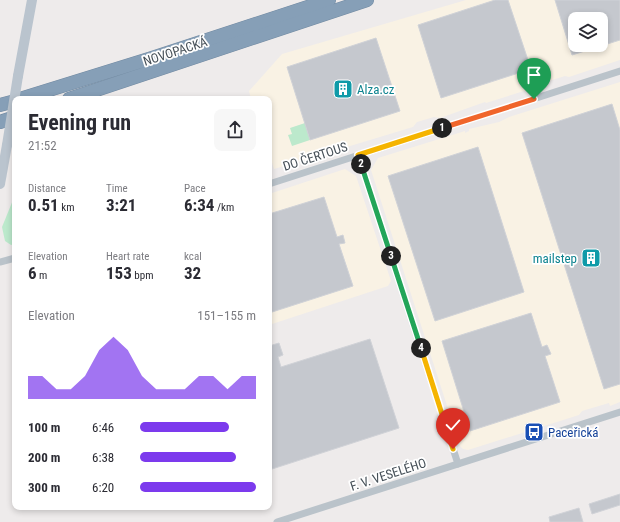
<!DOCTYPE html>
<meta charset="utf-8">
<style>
body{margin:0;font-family:"Roboto Condensed",sans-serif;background:#f7f7f7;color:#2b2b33;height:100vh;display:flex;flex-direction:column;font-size:15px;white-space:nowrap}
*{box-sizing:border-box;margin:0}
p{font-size:13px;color:#7c7c81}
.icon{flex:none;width:22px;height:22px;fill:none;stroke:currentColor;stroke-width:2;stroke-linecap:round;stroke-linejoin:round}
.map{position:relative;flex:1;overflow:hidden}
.side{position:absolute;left:12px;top:96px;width:260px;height:414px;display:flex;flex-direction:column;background:#fff;border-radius:8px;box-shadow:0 2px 6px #0003}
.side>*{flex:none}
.buttons{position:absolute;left:568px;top:12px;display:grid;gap:8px}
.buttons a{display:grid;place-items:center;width:40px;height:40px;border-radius:8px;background:#fff;box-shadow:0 2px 6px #0003;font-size:20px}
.pin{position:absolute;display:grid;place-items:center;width:34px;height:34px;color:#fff;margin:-41px -17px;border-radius:50% 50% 50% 0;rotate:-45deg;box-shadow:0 0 4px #0007}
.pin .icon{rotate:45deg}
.km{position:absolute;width:20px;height:20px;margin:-10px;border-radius:50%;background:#222;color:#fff;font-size:11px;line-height:20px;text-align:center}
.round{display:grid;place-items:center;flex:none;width:42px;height:42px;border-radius:8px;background:#f7f7f7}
.overview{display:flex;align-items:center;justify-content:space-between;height:68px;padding:0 16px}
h1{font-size:22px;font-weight:700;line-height:30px}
.metrics{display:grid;grid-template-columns:repeat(3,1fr);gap:6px;height:68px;padding:4px 16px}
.metrics div{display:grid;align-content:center}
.metrics b{font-size:17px;font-weight:700}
.metrics small{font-size:11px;font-weight:400}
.metrics p{font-size:11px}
.chart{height:112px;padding:8px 16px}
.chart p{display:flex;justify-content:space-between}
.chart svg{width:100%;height:72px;margin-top:4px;fill:#7c3aed;opacity:.7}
ul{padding:0 16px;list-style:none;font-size:13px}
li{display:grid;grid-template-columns:64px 48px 1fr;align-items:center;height:30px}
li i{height:10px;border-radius:5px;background:#7c3aed}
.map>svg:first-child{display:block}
</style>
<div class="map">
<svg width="620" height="522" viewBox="0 0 620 522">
<rect width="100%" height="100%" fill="#eeebeb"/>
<g fill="#f9f2e4" fill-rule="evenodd">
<path d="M 466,0 L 620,0 L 620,60 L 569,77 L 565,76 L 549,81 L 546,84 L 486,103 L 485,102 L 440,118 L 434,117 L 417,122 L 413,127 L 274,169 L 269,153 L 269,99 L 251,99 L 249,91 L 282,54 ZM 575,19 L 601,19 L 601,45 L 575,45 Z"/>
<path d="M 620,82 L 620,402 L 610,406 L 609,403 L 582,411 L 579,415 L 468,450 L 463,449 L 460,446 L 371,170 L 378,158 L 465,131 L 465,133 L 469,131 L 469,129 L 499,122 L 509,117 Z"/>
<path d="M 345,169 L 356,176 L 391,281 L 388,286 L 269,325 L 269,194 Z"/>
</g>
<g fill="#bce9cc">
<path d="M 305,123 L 310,140 L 292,146 L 288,135 L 292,134 L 290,128 Z"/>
<path d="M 15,195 L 15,244 L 11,245 L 5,241 L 2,227 Z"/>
</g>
<g fill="#c5c8ce" stroke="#d0d2d7">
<path d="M 495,0 L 508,0 L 531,69 L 441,98 L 418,25 Z"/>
<path d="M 555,0 L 620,0 L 620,40 L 601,46 L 601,19 L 575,19 L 575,45 L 601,46 L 572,55 Z"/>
<path d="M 376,38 L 400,111 L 310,140 L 287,67 Z"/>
<path d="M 612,104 L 620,130 L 620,384 L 604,389 L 522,133 Z"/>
<path d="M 478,147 L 524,292 L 435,321 L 388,176 Z"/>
<path d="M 324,197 L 337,237 L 343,235 L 345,243 L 339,244 L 353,286 L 269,313 L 269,214 Z"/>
<path d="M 531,313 L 542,347 L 547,345 L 551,354 L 545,356 L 560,402 L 470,431 L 442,341 Z"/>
<path d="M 370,339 L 399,428 L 269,470 L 269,346 L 279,343 L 283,355 L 278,357 L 281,367 Z"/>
<path d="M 620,494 L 620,505 L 592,514 L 589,504 Z"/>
<path d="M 579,508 L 583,522 L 550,522 L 549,517 Z"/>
</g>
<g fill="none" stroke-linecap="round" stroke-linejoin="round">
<g stroke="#728aa2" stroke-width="14">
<g id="highway">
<path d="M 20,99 L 152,58 L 329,0"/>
<path d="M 69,99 L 367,0"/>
<path d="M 0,105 L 15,101"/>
<path d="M 0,122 L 15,117"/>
</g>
</g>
<g stroke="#bac3ca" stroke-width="7">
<path d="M 358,155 L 458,464"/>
<path d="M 269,184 L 620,71"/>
<path d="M 0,262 L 15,258"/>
<path d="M 277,522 L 620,412"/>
</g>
<g stroke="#bac4ce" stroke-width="10">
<path d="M 18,76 L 32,0"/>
<path d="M 0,184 L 7,145"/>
</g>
<use href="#highway" stroke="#869fb7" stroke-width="13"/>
<path stroke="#bac4ce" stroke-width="10" d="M 7,145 L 18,76"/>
</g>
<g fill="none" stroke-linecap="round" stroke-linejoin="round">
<g stroke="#fff" stroke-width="8">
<path id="split-1" d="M 442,128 L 534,99"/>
</g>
<g stroke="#fff" stroke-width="8">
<path id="split-2" d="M 361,164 L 358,155 L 442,128"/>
</g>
<g stroke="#fff" stroke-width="8">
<path id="split-3" d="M 361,164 L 391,256"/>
</g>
<g stroke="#fff" stroke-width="8">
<path id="split-4" d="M 391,256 L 421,348"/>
</g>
<g stroke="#fff" stroke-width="8">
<path id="split-5" d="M 421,348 L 453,449"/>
</g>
<use href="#split-1" stroke="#f0652b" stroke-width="5"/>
<use href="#split-2" stroke="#f5b400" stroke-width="5"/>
<use href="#split-3" stroke="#22a559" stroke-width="5"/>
<use href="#split-4" stroke="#22a559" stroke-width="5"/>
<use href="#split-5" stroke="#f5b400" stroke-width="5"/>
</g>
<defs>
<g id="building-square" transform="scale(1)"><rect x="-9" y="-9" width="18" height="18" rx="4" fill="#0f9aa8" stroke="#fff"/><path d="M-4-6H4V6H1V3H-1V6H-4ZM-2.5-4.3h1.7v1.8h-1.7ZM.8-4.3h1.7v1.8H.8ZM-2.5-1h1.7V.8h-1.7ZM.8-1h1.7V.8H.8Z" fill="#fff"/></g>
<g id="bus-square" transform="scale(1)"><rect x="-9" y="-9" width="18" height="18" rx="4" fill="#1a4fb4" stroke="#fff"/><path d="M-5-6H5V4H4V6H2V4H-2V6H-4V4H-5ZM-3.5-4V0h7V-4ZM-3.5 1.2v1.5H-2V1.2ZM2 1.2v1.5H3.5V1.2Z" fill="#fff"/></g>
</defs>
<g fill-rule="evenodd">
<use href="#building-square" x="343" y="89"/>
<use href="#building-square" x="591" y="258"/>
<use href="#bus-square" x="534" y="432"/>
</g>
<g text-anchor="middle" stroke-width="3.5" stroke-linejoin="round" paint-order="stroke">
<g font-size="13" fill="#454f57" stroke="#fff">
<text transform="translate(175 51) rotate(-18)" y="5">NOVOPACKÁ</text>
<text transform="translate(315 156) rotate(-18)" y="5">DO ČERTOUS</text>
<text transform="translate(388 474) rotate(-18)" y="5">F. V. VESELÉHO</text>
</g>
<g font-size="13" fill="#0d838f" stroke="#fff" text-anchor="start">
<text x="357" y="94">Alza.cz</text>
<text x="577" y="263" text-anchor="end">mailstep</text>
</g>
<g font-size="13" fill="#164399" stroke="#fff" text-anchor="start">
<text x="548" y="437">Paceřická</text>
</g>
</g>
</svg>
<div class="buttons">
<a><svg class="icon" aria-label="layers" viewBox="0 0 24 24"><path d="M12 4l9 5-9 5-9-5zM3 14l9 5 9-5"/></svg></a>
</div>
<div class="pin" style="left:534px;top:99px;background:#1e9e55"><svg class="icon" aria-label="arrive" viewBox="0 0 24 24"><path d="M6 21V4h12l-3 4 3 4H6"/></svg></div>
<div class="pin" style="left:453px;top:449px;background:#d93025"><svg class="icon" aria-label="check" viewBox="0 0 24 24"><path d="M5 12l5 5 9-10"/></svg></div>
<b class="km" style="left:442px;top:128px">1</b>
<b class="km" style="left:361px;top:164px">2</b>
<b class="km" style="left:391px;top:256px">3</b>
<b class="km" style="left:421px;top:348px">4</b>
<section class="side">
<div class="overview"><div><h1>Evening run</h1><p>21:52</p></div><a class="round"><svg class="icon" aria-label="share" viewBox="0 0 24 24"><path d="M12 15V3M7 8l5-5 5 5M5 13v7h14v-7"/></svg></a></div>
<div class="metrics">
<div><p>Distance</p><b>0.51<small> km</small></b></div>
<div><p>Time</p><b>3:21</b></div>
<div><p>Pace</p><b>6:34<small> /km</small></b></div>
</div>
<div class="metrics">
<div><p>Elevation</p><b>6<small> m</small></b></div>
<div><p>Heart rate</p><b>153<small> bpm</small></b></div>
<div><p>kcal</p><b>32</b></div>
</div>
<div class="chart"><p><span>Elevation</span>151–155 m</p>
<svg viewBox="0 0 160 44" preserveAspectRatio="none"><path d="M0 44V30L10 30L20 38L30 38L40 30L50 14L60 6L70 14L80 30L90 38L100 38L110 38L120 30L130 30L140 38L150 30L160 30V44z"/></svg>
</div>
<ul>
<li><b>100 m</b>6:46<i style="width:77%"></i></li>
<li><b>200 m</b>6:38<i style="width:83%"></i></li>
<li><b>300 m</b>6:20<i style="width:100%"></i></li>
</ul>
</section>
</div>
